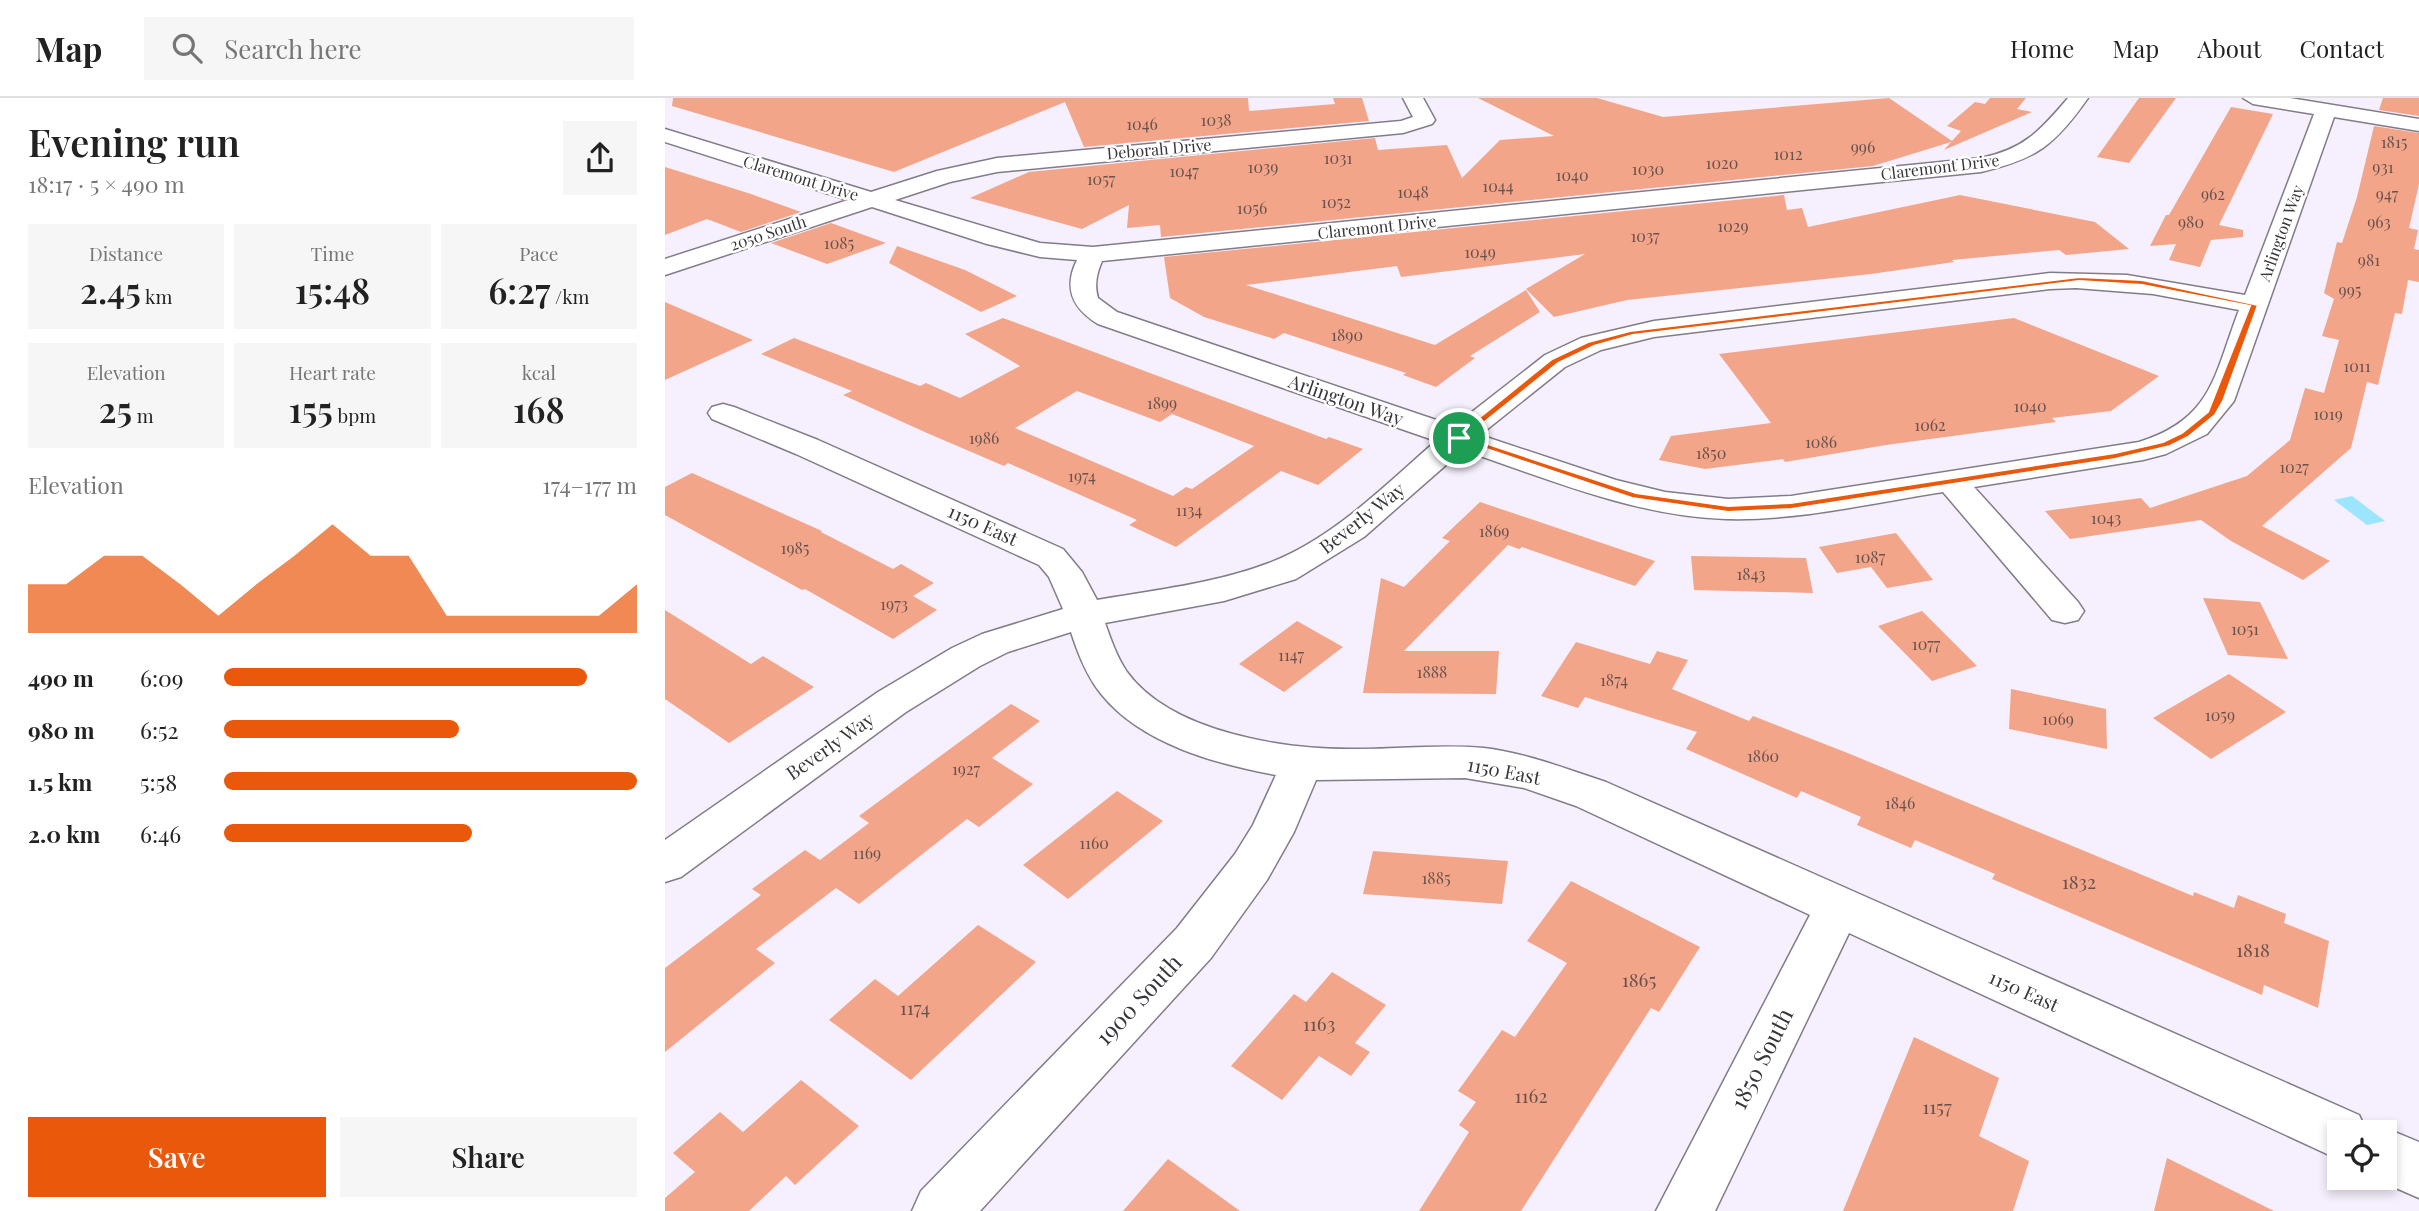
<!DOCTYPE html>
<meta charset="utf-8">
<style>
body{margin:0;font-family:"Playfair Display",serif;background:#f6f6f6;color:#222;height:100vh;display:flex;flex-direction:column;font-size:26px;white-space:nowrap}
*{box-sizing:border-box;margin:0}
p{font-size:23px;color:#767676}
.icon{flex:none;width:38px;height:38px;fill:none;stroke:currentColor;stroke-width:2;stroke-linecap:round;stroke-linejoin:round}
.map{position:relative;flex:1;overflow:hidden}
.panel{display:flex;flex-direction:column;background:#fff;width:665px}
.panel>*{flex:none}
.controls{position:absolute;left:1662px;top:1022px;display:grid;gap:14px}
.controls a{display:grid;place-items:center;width:70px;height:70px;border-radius:0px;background:#fff;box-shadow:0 4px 10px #0003;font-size:35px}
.pin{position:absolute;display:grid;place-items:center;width:60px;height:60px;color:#fff;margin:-30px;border:4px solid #fff;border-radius:50%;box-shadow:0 2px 7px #0007}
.round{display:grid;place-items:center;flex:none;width:74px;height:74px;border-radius:0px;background:#f6f6f6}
.head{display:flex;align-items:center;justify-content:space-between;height:119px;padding:0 28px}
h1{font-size:38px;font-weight:600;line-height:52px}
.metrics{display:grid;grid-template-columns:repeat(3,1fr);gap:10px;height:119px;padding:7px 28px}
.metrics div{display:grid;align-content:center;border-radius:0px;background:#f6f6f6;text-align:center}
.metrics b{font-size:35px;font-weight:600}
.metrics small{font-size:19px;font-weight:400}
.metrics p{font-size:19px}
.chart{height:196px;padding:14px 28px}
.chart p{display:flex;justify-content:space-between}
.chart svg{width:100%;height:126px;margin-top:7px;fill:#ea580c;opacity:.7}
.primary-button{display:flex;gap:14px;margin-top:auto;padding:14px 28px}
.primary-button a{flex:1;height:80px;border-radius:0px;background:#ea580c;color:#fff;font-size:28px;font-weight:600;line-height:80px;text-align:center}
.primary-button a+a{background:#f6f6f6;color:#222}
ul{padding:0 28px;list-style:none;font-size:23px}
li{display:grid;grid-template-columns:112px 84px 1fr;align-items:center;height:52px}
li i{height:18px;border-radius:9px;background:#ea580c}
header{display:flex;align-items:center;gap:42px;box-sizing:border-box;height:98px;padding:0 35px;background:#fff;border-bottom:2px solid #e0e0e0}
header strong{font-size:33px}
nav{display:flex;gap:38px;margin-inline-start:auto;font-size:24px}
.search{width:490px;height:63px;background:#f6f6f6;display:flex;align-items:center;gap:18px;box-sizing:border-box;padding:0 24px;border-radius:0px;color:#767676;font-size:26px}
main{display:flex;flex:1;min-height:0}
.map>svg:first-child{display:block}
</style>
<header>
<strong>Map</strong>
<div class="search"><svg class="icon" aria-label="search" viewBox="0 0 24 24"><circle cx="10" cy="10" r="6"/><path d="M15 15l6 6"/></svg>Search here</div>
<nav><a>Home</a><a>Map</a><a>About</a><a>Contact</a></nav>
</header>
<main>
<section class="panel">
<div class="head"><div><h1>Evening run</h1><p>18:17 · 5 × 490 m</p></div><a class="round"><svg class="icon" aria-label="share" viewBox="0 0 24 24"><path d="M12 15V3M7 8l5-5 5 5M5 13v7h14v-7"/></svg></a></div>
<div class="metrics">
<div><p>Distance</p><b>2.45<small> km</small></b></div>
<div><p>Time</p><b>15:48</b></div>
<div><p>Pace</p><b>6:27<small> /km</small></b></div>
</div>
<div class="metrics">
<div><p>Elevation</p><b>25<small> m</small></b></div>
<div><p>Heart rate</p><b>155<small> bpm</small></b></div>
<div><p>kcal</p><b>168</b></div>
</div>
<div class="chart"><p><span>Elevation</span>174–177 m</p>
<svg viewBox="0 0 160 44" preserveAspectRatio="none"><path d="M0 44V27L10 27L20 17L30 17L40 27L50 38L60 27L70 17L80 6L90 17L100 17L110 38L120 38L130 38L140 38L150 38L160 27V44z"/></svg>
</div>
<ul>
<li><b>490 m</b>6:09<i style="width:88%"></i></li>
<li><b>980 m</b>6:52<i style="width:57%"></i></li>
<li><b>1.5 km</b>5:58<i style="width:100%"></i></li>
<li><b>2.0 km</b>6:46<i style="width:60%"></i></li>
</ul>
<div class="primary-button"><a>Save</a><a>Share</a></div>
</section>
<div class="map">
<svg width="1754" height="1113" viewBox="0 0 1754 1113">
<rect width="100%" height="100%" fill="#f6effd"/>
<path fill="#9be6fe" d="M 1687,398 L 1720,423 L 1702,427 L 1669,402 Z"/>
<g fill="#f3a589" fill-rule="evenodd">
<path d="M 8,0 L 583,0 L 584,13 L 670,6 L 668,0 L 697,0 L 704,23 L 419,49 L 400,4 L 229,74 L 7,8 Z"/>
<path d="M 813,0 L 932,0 L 998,19 L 1224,0 L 1287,43 L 1296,33 L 1282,28 L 1310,4 L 1320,6 L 1325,0 L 1361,0 L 1352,11 L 1367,14 L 1279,52 L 1286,44 L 1208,68 L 496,139 L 495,127 L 462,130 L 464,107 L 417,131 L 305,100 L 364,74 L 710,40 L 713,52 L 782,47 L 797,80 L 835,42 L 889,38 Z"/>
<path d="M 1474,0 L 1511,0 L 1464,65 L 1432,59 Z"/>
<path d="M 1718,0 L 1754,0 L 1754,18 L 1714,12 Z"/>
<path d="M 1566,9 L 1608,16 L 1554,127 L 1578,132 L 1578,139 L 1546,142 L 1535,169 L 1504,162 L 1511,146 L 1485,148 L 1501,117 L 1504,117 Z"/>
<path d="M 1709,28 L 1754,35 L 1754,86 L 1744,130 L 1753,132 L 1749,151 L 1754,152 L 1754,184 L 1743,182 L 1737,216 L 1730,215 L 1713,287 L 1702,284 L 1686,350 L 1597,428 L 1665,463 L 1638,482 L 1566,443 L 1536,422 L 1405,441 L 1380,413 L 1476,400 L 1485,410 L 1582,378 L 1625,342 L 1640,290 L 1659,295 L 1674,242 L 1657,238 L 1669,201 L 1659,195 L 1672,144 L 1677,145 L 1692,99 Z"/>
<path d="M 0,69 L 86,96 L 136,114 L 76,134 L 42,121 L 0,137 Z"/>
<path d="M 1119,97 L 1122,112 L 1137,110 L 1143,129 L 1295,97 L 1430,124 L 1464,151 L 1401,157 L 1394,152 L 1287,162 L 1289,164 L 1206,176 L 962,202 L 889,219 L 861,191 L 920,156 L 736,179 L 732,168 L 581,187 L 770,247 L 861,192 L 875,214 L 805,258 L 810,260 L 771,289 L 738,277 L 741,275 L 619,235 L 609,241 L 539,219 L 505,200 L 499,159 Z"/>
<path d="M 166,125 L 221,145 L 162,166 L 106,145 Z"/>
<path d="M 232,148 L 300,172 L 352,198 L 316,214 L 224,165 Z"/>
<path d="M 0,204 L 88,242 L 0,282 Z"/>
<path d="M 338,220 L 661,341 L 664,339 L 698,351 L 653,387 L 616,373 L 511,449 L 464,427 L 472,422 L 343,365 L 339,368 L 262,335 L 178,297 L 187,293 L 96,256 L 129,240 L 255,288 L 261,285 L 295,300 L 355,268 L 300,236 ZM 412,293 L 495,324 L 507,316 L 589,348 L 527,391 L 521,389 L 508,398 L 350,330 Z"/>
<path d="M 1349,220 L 1494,278 L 1446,313 L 1387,320 L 1391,324 L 1221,347 L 1120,364 L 1118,361 L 1040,371 L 994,362 L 1006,338 L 1106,325 L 1054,256 Z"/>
<path d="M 27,375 L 157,433 L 156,434 L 228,471 L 236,466 L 269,485 L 248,498 L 272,512 L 228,541 L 140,491 L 137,492 L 0,417 L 0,389 Z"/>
<path d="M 815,404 L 990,463 L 970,488 L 857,449 L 854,451 L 843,447 L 739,553 L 834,553 L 831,596 L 698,595 L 716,480 L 739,489 L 785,443 L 777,440 Z"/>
<path d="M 1231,435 L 1268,482 L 1222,490 L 1206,469 L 1172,475 L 1154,449 Z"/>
<path d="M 1026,458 L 1141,460 L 1148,495 L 1029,492 Z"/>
<path d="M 1538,500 L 1595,504 L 1623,561 L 1563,557 Z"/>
<path d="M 0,512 L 86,566 L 98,558 L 149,589 L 64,645 L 0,601 Z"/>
<path d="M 1257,513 L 1312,568 L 1267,583 L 1213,528 Z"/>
<path d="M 632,523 L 678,549 L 619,594 L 574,566 Z"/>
<path d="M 911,544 L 985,566 L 992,553 L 1023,562 L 1007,591 L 1084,623 L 1088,618 L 1185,656 L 1528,798 L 1529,794 L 1569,810 L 1573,797 L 1621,816 L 1619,825 L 1664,843 L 1653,910 L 1599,887 L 1597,897 L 1327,781 L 1330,776 L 1250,742 L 1246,750 L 1192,727 L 1196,719 L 1136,693 L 1132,700 L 1021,651 L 1032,634 L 920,599 L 913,610 L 876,598 Z"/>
<path d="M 1564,576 L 1621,614 L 1546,661 L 1488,620 Z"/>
<path d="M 1346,591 L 1441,611 L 1442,651 L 1344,631 Z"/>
<path d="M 346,606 L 375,623 L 327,660 L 368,686 L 314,729 L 302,721 L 194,806 L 171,790 L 91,851 L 110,865 L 0,954 L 0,870 L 96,797 L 87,791 L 140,752 L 155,762 L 204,725 L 194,718 Z"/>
<path d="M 452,693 L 498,723 L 403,801 L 358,767 Z"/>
<path d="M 708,753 L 843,763 L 837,806 L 698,796 Z"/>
<path d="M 906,783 L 1035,849 L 994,914 L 986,910 L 856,1113 L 754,1113 L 804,1034 L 794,1027 L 811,1004 L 793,993 L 837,932 L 850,939 L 902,865 L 862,843 Z"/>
<path d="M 313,827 L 371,864 L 246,982 L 164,922 L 210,881 L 233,898 Z"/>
<path d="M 667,874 L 721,907 L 690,945 L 705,954 L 686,978 L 654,958 L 617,1002 L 566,968 L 629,896 L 641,904 Z"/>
<path d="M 1249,939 L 1334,980 L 1314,1038 L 1364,1063 L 1348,1113 L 1178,1113 Z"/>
<path d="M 136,982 L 194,1028 L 130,1087 L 121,1078 L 84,1113 L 0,1113 L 0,1100 L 30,1074 L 8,1055 L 55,1014 L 78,1034 Z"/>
<path d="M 1502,1060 L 1609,1113 L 1489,1113 Z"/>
<path d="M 503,1061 L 575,1113 L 458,1113 Z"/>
</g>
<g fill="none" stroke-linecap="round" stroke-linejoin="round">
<g stroke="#827c89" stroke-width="3">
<g id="street">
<path d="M 738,0 L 758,0 L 770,22 L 767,26 L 738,35 L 332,74 L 285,84 L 230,102 L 375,145 L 428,149 L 1316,60 C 1359,51 1375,33 1403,0 L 1423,0 C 1390,47 1372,61 1316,74 L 437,163 C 432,175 429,186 433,200 L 452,214 L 789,328 L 880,257 L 916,240 L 989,223 L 1385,175 L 1462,177 L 1580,197 L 1649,16 L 1588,6 L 1578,0 L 1625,0 L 1754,21 L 1754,33 L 1669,19 L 1569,303 L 1542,336 L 1501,356 L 1478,362 L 1309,389 L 1413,504 L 1419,513 L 1413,522 L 1400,525 L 1387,522 L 1278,394 C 1207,405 1133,423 1061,421 C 970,418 883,381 798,352 L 699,439 L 631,481 L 559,503 L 440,525 C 446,542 452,559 462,574 C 506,635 621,652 691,651 C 734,651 776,646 819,650 C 861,655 901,671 941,684 L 1694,1017 L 1702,1034 L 1675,1034 L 1675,1062 L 1184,835 L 1050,1113 L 991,1113 L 1145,817 L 911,708 L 859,690 L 800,680 L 651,682 L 629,734 L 602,782 L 546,860 L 315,1113 L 247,1113 L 256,1093 L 512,830 L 570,756 L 588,727 L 611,677 C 551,666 477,646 437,597 C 422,579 413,556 406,534 L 343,554 L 315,568 L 241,614 L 16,779 L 0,784 L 0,742 L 213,594 L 287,550 L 317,536 L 398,511 L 384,479 L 374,467 L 131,356 L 47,321 L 43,315 L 47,309 L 58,306 L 69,309 L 153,342 L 398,451 L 417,474 L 432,502 C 489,492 549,486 604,465 C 668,441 720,387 771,343 L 433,226 C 407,210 398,190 412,162 L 375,159 L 322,146 L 207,109 L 0,177 L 0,161 L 183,102 L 0,44 L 0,31 L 206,94 L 272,73 L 332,60 L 736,23 L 748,19 ZM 1411,190 L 1488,196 L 1574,212 C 1549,277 1548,321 1474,344 L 1126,398 L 1063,401 L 1000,394 L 951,382 L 815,337 L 900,269 L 936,252 L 989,239 L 1385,191 Z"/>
<path d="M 1720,1030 L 1754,1044 L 1754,1100 L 1708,1080 L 1720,1080 L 1720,1034 L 1709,1034 Z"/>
</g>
</g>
<use href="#street" fill="#fff" fill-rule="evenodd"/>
</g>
<path fill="#ea580c" stroke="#fff" stroke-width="2" fill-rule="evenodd" d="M 1414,179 L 1477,182 L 1593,207 L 1558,303 L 1550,317 L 1523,339 L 1505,348 L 1450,361 L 1126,411 L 1063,414 L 967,400 L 789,340 L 887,261 L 923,244 L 965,233 ZM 1414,183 L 1477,187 L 1585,208 L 1543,314 L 1517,335 L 1498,344 L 1450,355 L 1126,405 L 1063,408 L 971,395 L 801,339 L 893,265 L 929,248 L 968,237 Z"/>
<g text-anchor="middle" stroke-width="5" stroke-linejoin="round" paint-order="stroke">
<g font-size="16" fill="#68524e">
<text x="551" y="28">1038</text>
<text x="477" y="32">1046</text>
<text x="1729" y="50">1815</text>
<text x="1198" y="55">996</text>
<text x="1123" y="62">1012</text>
<text x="673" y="66">1031</text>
<text x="1057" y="71">1020</text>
<text x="598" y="75">1039</text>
<text x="1718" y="75">931</text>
<text x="983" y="77">1030</text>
<text x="519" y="79">1047</text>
<text x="907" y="83">1040</text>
<text x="436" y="87">1057</text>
<text x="833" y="94">1044</text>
<text x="748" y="100">1048</text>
<text x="1548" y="102">962</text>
<text x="1722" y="102">947</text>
<text x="671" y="110">1052</text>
<text x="587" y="116">1056</text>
<text x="1526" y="130">980</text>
<text x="1714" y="130">963</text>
<text x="1068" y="134">1029</text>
<text x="980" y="144">1037</text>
<text x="174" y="151">1085</text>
<text x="815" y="160">1049</text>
<text x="1704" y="168">981</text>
<text x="1685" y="198">995</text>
<text x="682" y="243">1890</text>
<text x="1692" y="274">1011</text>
<text x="497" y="311">1899</text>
<text x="1365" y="314">1040</text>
<text x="1663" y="322">1019</text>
<text x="1265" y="333">1062</text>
<text x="319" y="346">1986</text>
<text x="1156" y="350">1086</text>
<text x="1046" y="361">1850</text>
<text x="1629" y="375">1027</text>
<text x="417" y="384">1974</text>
<text x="524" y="418">1134</text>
<text x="1441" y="426">1043</text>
<text x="829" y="439">1869</text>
<text x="130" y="456">1985</text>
<text x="1205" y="465">1087</text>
<text x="1086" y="482">1843</text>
<text x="229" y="512">1973</text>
<text x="1580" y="537">1051</text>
<text x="1261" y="552">1077</text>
<text x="626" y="563">1147</text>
<text x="767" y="580">1888</text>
<text x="949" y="588">1874</text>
<text x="1555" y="623">1059</text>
<text x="1393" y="627">1069</text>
<text x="1098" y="664">1860</text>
<text x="301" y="677">1927</text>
<text x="1235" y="711">1846</text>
<text x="429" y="751">1160</text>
<text x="202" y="761">1169</text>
<text x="771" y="786">1885</text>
</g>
<g font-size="16" fill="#39363b" stroke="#fff">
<text transform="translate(494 51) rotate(-5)" y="6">Deborah Drive</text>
<text transform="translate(1275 69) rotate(-7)" y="6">Claremont Drive</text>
<text transform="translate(136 80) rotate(17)" y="6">Claremont Drive</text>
<text transform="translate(712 129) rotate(-6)" y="6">Claremont Drive</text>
<text transform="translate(103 135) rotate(-18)" y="6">2050 South</text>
<text transform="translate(1616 135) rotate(-70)" y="6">Arlington Way</text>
</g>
<g font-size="19" fill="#39363b" stroke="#fff">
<text transform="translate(681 302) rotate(19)" y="7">Arlington Way</text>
<text transform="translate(697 420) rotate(-38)" y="7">Beverly Way</text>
<text transform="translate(318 427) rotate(24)" y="7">1150 East</text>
<text transform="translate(165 648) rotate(-35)" y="7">Beverly Way</text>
<text transform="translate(839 673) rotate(11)" y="7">1150 East</text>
<text transform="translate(1359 893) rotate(24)" y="7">1150 East</text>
</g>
<g font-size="19" fill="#68524e">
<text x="1414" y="791">1832</text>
<text x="1588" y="859">1818</text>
<text x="974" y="889">1865</text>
<text x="250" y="917">1174</text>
<text x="654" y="933">1163</text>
<text x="866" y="1005">1162</text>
<text x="1272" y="1016">1157</text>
</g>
<g font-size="23" fill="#39363b" stroke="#fff">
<text transform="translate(474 902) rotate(-47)" y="8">1900 South</text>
<text transform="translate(1097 961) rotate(-63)" y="8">1850 South</text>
</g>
</g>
</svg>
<div class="controls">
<a><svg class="icon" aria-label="locate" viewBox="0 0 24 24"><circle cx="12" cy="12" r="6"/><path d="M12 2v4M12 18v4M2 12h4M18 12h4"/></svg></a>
</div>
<div class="pin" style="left:794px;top:340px;background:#1e9e55"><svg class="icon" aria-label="arrive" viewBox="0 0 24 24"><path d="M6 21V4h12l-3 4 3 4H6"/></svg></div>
</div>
</main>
